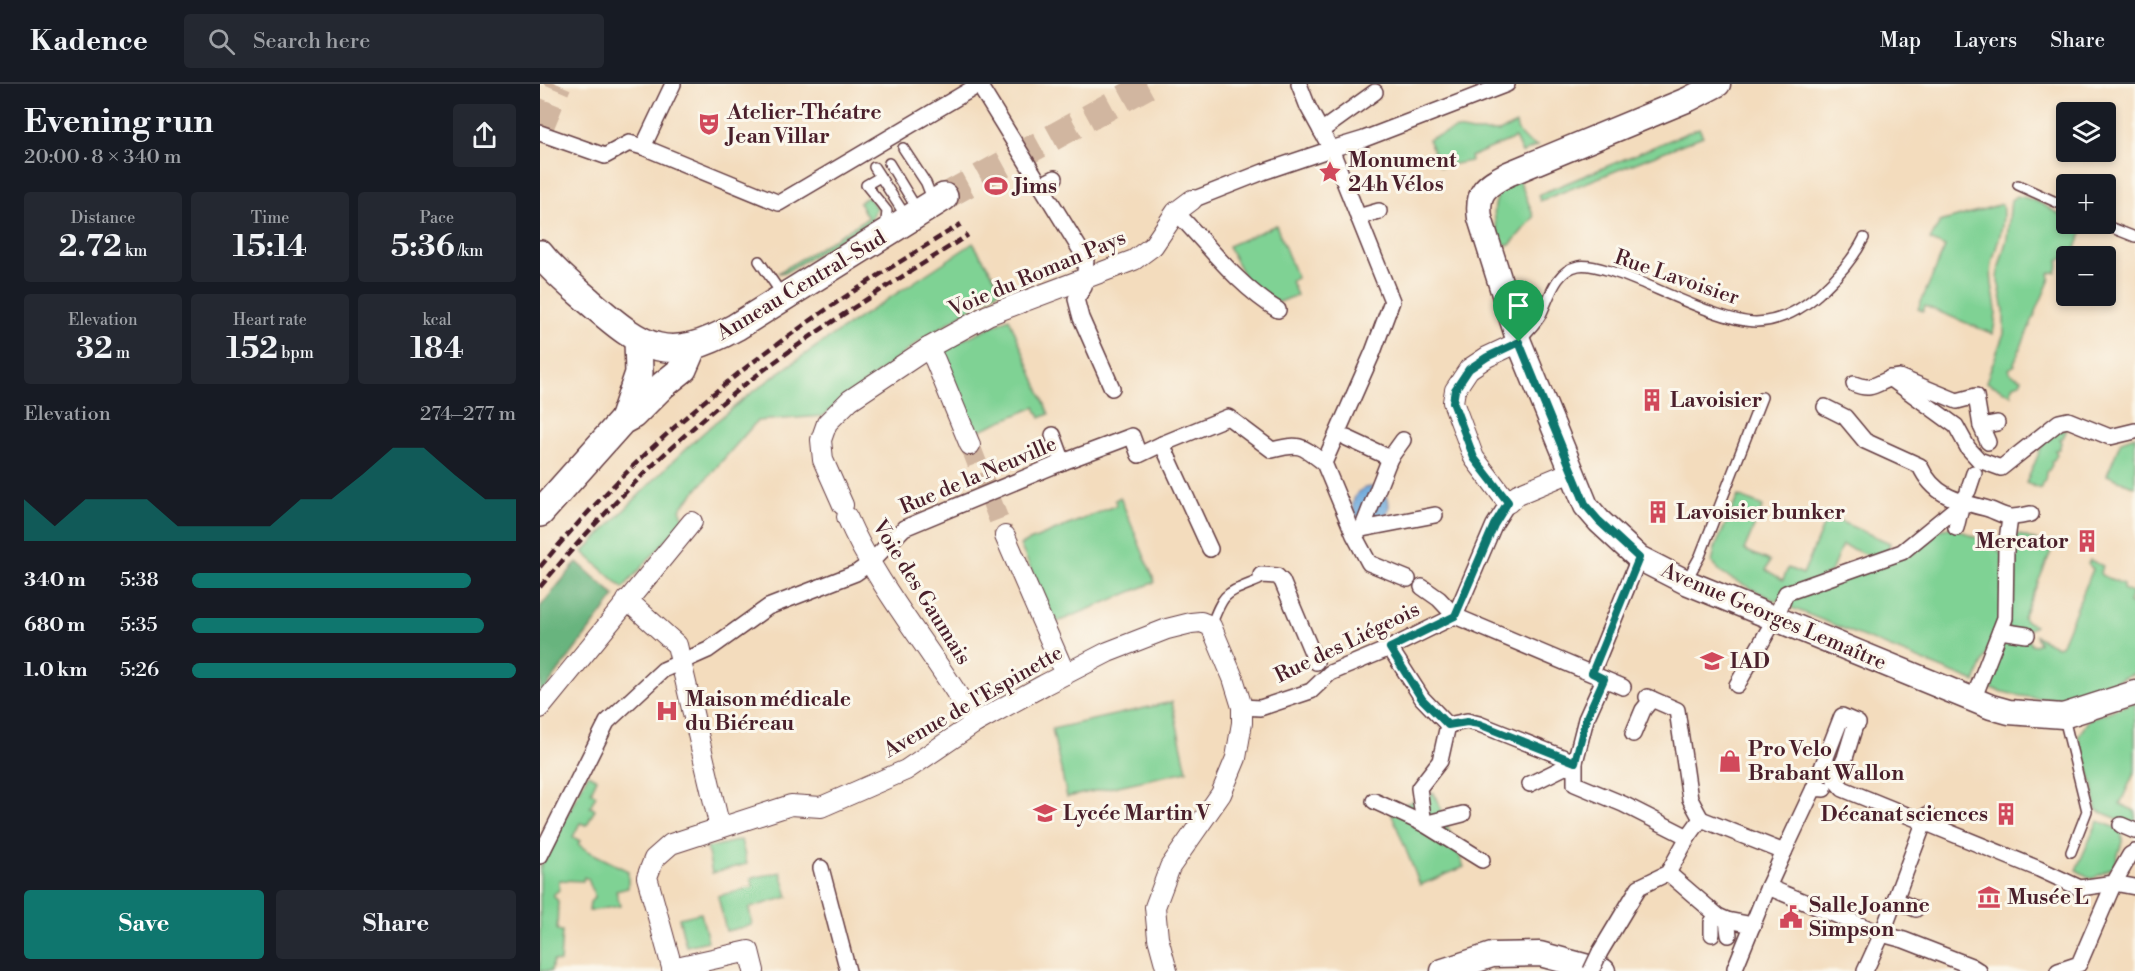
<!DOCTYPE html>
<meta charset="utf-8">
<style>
body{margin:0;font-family:"Libre Bodoni",serif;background:#242831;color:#f1f3f6;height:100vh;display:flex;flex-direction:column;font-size:22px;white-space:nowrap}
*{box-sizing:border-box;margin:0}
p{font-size:20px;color:#9ea1a6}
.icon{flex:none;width:33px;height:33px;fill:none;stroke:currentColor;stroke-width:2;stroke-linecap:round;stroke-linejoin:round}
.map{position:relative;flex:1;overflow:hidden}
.drawer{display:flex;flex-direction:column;background:#171b24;width:540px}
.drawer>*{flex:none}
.buttons{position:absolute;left:1516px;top:18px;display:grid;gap:12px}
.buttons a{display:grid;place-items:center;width:60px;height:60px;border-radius:6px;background:#171b24;box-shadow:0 3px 9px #0003;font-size:30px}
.pin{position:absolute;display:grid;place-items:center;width:51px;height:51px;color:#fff;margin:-62px -26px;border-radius:50% 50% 50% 0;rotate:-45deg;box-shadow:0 0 6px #0007}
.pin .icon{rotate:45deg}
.round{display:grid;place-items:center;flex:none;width:63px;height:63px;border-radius:6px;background:#242831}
.headline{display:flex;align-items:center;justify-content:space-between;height:102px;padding:0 24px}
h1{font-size:33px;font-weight:700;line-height:45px}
.stats{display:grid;grid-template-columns:repeat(3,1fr);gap:9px;height:102px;padding:6px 24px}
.stats div{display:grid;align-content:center;border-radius:6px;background:#242831;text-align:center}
.stats b{font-size:30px;font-weight:700}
.stats small{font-size:16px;font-weight:400}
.stats p{font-size:16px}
.chart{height:168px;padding:12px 24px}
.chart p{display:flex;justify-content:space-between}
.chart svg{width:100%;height:108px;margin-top:6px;fill:#0f766e;opacity:.7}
.button{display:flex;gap:12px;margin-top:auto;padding:12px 24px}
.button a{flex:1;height:69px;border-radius:6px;background:#0f766e;color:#fff;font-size:24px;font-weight:700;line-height:69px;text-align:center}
.button a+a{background:#242831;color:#f1f3f6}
ul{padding:0 24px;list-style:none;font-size:20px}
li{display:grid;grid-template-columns:96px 72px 1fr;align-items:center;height:45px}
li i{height:15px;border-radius:8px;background:#0f766e}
header{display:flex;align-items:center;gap:36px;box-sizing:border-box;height:84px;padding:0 30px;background:#171b24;border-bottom:2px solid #363941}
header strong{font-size:28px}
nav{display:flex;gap:33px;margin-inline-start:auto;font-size:21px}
.search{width:420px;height:54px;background:#242831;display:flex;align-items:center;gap:15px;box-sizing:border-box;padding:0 21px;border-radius:6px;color:#9ea1a6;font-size:22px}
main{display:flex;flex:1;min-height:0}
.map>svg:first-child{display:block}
</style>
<header>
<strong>Kadence</strong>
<div class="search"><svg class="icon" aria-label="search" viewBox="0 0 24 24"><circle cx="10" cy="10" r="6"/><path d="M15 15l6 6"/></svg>Search here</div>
<nav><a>Map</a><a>Layers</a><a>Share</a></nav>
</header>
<main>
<section class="drawer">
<div class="headline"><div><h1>Evening run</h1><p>20:00 · 8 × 340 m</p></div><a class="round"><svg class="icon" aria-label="share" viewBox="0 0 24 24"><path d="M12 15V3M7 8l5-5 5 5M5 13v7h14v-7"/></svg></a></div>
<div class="stats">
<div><p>Distance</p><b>2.72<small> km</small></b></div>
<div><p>Time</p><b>15:14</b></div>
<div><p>Pace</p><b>5:36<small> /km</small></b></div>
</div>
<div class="stats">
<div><p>Elevation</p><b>32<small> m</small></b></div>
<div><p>Heart rate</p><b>152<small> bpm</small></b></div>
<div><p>kcal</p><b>184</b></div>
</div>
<div class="chart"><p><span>Elevation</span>274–277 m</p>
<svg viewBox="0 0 160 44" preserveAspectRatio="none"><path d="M0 44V27L10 38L20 27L30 27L40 27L50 38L60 38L70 38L80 38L90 27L100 27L110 17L120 6L130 6L140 17L150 27L160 27V44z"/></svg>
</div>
<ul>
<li><b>340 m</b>5:38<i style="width:86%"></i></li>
<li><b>680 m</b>5:35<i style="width:90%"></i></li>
<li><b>1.0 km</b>5:26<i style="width:100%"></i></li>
</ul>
<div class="button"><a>Save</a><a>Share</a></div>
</section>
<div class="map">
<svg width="1595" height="887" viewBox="0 0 1595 887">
<rect width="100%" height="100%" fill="#fbf7ec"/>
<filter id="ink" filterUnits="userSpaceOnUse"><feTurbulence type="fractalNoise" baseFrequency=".0167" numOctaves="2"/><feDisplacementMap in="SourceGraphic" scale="12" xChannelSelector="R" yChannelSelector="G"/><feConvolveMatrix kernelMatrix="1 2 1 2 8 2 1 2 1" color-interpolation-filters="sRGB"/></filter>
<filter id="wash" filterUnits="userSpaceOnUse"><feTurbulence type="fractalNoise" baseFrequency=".008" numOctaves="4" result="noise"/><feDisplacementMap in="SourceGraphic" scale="24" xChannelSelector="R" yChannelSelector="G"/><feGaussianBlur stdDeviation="1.35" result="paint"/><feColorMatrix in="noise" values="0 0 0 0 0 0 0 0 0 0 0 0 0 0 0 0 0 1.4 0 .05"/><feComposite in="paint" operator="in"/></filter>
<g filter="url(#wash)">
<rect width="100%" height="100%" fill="#f3dcbd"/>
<g fill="#7fd294" stroke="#647860" stroke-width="1.5">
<path d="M 976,40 C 978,52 986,58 997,62 L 982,69 L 975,54 L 930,73 L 931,77 L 900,83 L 888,55 L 917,45 L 932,48 L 959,48 Z"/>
<path d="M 1159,44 L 1163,52 L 1000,117 L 998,111 Z"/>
<path d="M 979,95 L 994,133 L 970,161 L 961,160 C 956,142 948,121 963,105 C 966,101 974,98 979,95 Z"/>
<path d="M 1476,112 C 1494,113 1512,126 1527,135 L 1527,140 L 1537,140 L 1545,143 L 1532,172 L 1527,172 L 1527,176 L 1523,174 L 1518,176 L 1519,181 L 1516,188 L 1509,189 L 1510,195 L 1474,279 L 1475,281 L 1469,285 L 1471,290 L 1482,295 L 1480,299 L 1474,301 L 1471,308 L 1472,311 L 1446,298 L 1464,249 L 1464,226 L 1458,196 L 1459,183 L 1467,154 L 1471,116 Z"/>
<path d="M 327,113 L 331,116 L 336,124 L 331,137 L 246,188 L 238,189 L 328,134 L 319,119 Z"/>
<path d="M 1462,120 C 1466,143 1456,159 1452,180 C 1449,197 1455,211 1456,227 C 1456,234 1454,243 1453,250 L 1385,222 L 1383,227 L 1378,225 L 1405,163 L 1390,156 L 1400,138 Z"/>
<path d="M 736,141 L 757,194 L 751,197 L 757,211 L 740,218 L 733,217 L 706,196 L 688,162 Z"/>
<path d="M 433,159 L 462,205 L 381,256 L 283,332 L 217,337 L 140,425 L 144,436 L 83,504 L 43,468 C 91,420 137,369 190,326 C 266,265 352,214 433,159 Z"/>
<path d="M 469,234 L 509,330 L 500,334 L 495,323 L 435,348 L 401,266 Z"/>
<path d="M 1527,345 L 1523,354 L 1520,355 L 1521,359 L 1519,365 L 1515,366 L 1517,370 L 1514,376 L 1511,377 L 1512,381 L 1509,386 L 1506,388 L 1505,397 L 1502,399 L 1501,405 L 1486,399 L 1505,355 L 1514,348 Z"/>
<path d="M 1595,352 L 1595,403 L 1567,391 L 1581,357 Z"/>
<path d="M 1198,412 L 1223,422 L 1204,466 L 1230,477 L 1226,486 L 1243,496 L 1248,484 L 1263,490 L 1289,428 L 1293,430 L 1292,434 L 1350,459 L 1348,466 L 1330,472 L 1302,461 L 1291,488 L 1236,517 L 1184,491 L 1172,479 L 1175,464 Z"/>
<path d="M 580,413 L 615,498 L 515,539 L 480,461 L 577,421 L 575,416 Z"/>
<path d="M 1412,443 L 1454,461 L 1463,472 L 1461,533 L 1435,598 L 1247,522 L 1250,517 L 1309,493 L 1399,446 Z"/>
<path d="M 1474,450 L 1484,452 L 1513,463 L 1483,534 L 1485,537 L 1495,541 L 1494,543 L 1485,547 L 1468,546 Z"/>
<path d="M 1550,476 L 1563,482 L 1560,488 L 1561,491 L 1583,500 L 1583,505 L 1592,509 L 1589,519 L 1595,522 L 1595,589 C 1575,597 1553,608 1532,612 C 1503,618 1472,612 1444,602 L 1466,550 L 1488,553 L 1491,560 L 1495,561 L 1499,559 L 1496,552 L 1517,563 L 1521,562 L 1553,485 L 1548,480 Z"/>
<path d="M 632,618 L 647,687 L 527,713 L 512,645 Z"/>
<path d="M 1595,618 L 1595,687 L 1580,720 L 1595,727 L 1595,742 L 1556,726 L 1553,701 L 1538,653 L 1549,635 Z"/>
<path d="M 48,690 L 57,695 L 51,708 L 56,711 L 50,723 L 55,725 L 47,741 L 40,739 L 33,753 L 40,757 L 38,760 L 48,767 L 88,787 L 88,804 L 76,807 L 80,822 L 49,827 L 50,818 L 55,813 L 48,795 L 44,793 L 43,797 L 19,796 L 19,806 L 13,811 L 18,817 L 17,846 L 22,847 L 20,878 L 13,877 L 11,887 L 0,887 L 0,784 Z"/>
<path d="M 894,709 L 924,783 L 880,801 L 850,726 Z"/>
<path d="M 1558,737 L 1582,746 L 1582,758 L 1574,783 L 1552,795 L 1536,786 Z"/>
<path d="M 201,756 L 207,780 L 172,789 L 167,764 Z"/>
<path d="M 241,788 L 248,813 L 209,824 L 212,841 L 186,847 L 178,812 L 213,803 L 211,794 Z"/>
<path d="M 161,829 L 168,857 L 146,862 L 139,834 Z"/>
</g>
<path fill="#67b47e" stroke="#586a54" stroke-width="1.5" d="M 37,478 L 75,512 L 0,612 L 0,523 Z"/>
<circle fill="#6aa8dc" stroke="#5a6484" stroke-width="1.5" cx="831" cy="421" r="18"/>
</g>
<g filter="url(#ink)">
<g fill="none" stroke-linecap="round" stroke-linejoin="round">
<path stroke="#d1b6a0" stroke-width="20" stroke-dasharray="20 10" stroke-linecap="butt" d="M 430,361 L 465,452"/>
<g stroke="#d1b6a0" stroke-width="27" stroke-dasharray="27 14" stroke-linecap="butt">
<path d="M 0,43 L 18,0"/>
<path d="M 404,113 L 610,0"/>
</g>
<g stroke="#633b41" stroke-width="12">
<g id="service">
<path d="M 363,64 L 386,99 L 393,117"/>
<path d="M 349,79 L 377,125"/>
<path d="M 334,83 L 367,134"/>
<path d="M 340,93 L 326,101 L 347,127 L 345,146"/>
<path d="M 1478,101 L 1527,123"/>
<path d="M 1562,140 L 1595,153"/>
<path d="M 219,177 L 243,212"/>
<path d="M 981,256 C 987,248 996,240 1001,231 C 1010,213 1015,187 1038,182 C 1052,179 1086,192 1100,198 C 1129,210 1186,238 1216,238 C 1243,237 1267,222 1285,204 C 1301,189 1314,174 1324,154"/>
<path d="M 1146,497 L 1160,472 L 1222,313"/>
<path d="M 671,542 C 684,507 685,510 719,496 L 721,489"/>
<path d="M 1524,634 L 1547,727 L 1531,768"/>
</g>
</g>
<g stroke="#633b41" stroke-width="18">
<g id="pedestrian">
<path d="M 759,0 L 768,23 L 791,65 L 852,217 L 833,268 L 784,379 L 814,451 L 829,479 L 868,495"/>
<path d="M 439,1 L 546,175 L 544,203 L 536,215 L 541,234 L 572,304"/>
<path d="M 781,47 L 835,8"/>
<path d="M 0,49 L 65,72 L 89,59 L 103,63 L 239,119 L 440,0"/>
<path d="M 103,63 L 133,0"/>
<path d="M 501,101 L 515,94"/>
<path d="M 652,116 L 723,88 L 791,65 L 824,55 L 967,0"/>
<path d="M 636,128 C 669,162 697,201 738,226"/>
<path d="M 818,133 L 839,127"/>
<path d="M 1350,294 L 1416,342 L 1428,364 L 1439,376 L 1461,384 L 1519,338 L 1528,336 L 1570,353 L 1595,347"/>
<path d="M 1314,300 C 1336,309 1338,295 1359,293 L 1417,317 L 1436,312 L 1441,342 L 1448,358"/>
<path d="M 1285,323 L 1305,333 L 1325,357 L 1380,382 C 1393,411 1416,417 1445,424 C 1454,426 1463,433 1472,433 C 1478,433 1485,431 1491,430"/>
<path d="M 1441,342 L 1457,339"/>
<path d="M 513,351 L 523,378"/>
<path d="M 807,354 L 850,374"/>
<path d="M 622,360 L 688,333 L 732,366 C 761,359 761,361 784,379"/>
<path d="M 1428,407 L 1434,389"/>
<path d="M 1416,444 L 1422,419"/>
<path d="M 822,445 L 850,374 L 863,356"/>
<path d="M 817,449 L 822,445 L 895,431"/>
<path d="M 721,491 L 737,492 L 742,497 L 776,578"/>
<path d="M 882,503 L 899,515 L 915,532 L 1083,603"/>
<path d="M 1460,547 L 1487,551"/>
<path d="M 850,564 L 882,614 L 908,641 L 927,637 L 939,640 L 1035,678 L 1035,700 L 1083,720 L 1148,753"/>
<path d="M 1052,589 L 1099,474"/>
<path d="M 1197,601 L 1235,535 L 1246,509 L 1362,468 L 1422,419 L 1425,413"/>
<path d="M 1433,616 L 1465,534 L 1466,463 L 1470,434"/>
<path d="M 702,623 L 720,624 L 771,607 L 790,589 L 850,564 L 915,532 L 954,441 L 968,419"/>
<path d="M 1316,638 L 1305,674 L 1295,696 L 1303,705 L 1499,785 L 1540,804 L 1574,799 L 1590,771 L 1595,768"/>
<path d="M 1093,650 L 1103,626 L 1112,615"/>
<path d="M 990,700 L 1035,678 L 1046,635 L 1064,595"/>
<path d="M 1274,704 L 1302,632 L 1318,639"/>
<path d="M 834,717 L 884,740 L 942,776"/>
<path d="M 1161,735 L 1244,768 L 1228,803"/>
<path d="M 884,740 L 879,704 L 900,677 L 908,641"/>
<path d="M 884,740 L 923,730"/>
<path d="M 1581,741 L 1595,747"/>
<path d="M 1244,768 L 1274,704 L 1284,705"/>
<path d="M 0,772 L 67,638 L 123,586 L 168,566 L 228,523 L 316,489 L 330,479 L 364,444 L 523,378 L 592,352 L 599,371 L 622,360 L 670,465"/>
<path d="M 281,784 L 308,887"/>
<path d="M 1128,789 L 1178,832 L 1187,836 L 1213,841"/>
<path d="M 1355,816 L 1376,825"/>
<path d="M 1187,836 L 1189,851"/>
<path d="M 1172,850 L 1172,838 L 1178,832"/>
<path d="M 1060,868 L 1099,803 L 1128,789 L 1148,753 L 1161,735 L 1150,715 L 1137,626 L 1107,613"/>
<path d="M 1195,884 L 1228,803 L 1342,850 L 1364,856 L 1431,882 L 1439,887"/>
<path d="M 1325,887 L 1342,850 L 1387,731"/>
<path d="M 1518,887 L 1539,880 L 1574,799 L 1595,803"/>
</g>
</g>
<g stroke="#633b41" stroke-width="22">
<g id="minor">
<path d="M 979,258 L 947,273 L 929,285 L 915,306 L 913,318 L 934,374 L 968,419 L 978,410 L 1031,388"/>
<path d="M 388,264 L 395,276 L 430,361"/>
<path d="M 303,421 L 283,376 L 281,356 L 287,339 L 310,316 L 388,264 L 448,231 L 594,176 L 613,162 L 636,128 L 652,116"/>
<path d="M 307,433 C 339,507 395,569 435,639"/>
<path d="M 465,452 L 525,590"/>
<path d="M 87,516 L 137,561 L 180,744"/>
<path d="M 0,624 L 152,438"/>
<path d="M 132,884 L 209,867 L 214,887"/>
<path d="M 133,887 L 107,793 L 114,775 L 131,760 L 251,721 L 281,723 L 366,686 L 435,639 L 504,601 L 568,568 L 627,545 L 651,539 L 661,538 L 671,542 L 693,594 L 702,623 L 702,639 L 696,674 L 681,710 L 630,783 L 615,823 L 618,854 L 627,887"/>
</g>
</g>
<g stroke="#633b41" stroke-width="27">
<g id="tertiary">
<path d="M 1178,0 L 1149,15 L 968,90 C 946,101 936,108 940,134 L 979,258 L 1046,422 L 1059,437 L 1099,474 L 1146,498 L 1451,623 L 1469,628 L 1523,632 L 1595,609"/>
<path d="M 903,887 L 952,871 L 1000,870 L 1063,887"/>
</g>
</g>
<g stroke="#633b41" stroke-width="30">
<g id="secondary">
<path d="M 0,170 C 14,188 33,203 50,218 C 105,266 128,281 196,243 L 404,113"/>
<path d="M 83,336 L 99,289 L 98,256"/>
<path d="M 0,429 L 82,337 L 93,331 L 123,301 L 143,285 L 153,262"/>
</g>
</g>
<use href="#service" stroke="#fff" stroke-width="9"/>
<use href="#pedestrian" stroke="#fff" stroke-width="15"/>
<use href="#minor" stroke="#fff" stroke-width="20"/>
<use href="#tertiary" stroke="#fff" stroke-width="24"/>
<use href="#secondary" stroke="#fff" stroke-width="27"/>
<g stroke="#4a1f2b" stroke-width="4.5" stroke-dasharray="9 4.5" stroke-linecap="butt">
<path d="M 0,483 C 75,393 161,313 257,246 C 310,208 366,174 421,140"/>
<path d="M 0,503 C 56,436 116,374 183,318 C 259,255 345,204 428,151"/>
</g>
<g stroke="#633b41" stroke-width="18" stroke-linecap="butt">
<path id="pedestrian-bridge" d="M 1051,887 L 1060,868"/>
</g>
<use href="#pedestrian-bridge" stroke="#fff" stroke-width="15"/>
</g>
</g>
<g fill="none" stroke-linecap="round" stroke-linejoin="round" filter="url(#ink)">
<g stroke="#fff" stroke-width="12">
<path id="route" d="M 979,258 L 1046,422 L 1059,437 L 1099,474 L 1052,589 L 1064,595 L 1046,635 L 1035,678 L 939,640 L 927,638 L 908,641 L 882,615 L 850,564 L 915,532 L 954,441 L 968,418 L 934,374 L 913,318 L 915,306 L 929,285 L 947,273 Z"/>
</g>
<use href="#route" stroke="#0f766e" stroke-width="8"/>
</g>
<defs>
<g id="theatre-bare" transform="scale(1.8)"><path d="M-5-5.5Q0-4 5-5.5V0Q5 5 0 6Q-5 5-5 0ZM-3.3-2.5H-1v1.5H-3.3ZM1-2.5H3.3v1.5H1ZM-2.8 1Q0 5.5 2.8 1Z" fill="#d1495b" stroke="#fbf7ec" stroke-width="2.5" paint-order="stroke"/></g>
<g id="sight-bare" transform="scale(1.8)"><path d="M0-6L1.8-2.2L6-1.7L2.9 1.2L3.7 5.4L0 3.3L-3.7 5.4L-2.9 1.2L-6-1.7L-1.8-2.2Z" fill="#d1495b" stroke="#fbf7ec" stroke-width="2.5" paint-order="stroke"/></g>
<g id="stadium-bare" transform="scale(1.8)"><path d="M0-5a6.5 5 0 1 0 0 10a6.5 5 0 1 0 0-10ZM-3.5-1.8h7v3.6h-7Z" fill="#d1495b" stroke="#fbf7ec" stroke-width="2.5" paint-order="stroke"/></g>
<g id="building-bare" transform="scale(1.8)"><path d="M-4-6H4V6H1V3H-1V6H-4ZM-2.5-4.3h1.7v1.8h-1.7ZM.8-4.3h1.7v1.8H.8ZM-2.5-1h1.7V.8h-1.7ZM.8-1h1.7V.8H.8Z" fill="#d1495b" stroke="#fbf7ec" stroke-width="2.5" paint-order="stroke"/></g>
<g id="university-bare" transform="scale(1.8)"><path d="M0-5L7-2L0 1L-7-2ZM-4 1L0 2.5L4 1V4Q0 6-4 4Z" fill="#d1495b" stroke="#fbf7ec" stroke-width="2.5" paint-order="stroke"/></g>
<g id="hospital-bare" transform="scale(1.8)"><path d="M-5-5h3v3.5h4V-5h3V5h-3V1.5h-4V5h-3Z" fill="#d1495b" stroke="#fbf7ec" stroke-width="2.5" paint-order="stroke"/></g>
<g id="shop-bare" transform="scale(1.8)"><path d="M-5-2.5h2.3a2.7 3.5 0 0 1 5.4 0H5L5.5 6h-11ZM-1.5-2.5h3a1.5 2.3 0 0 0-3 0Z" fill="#d1495b" stroke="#fbf7ec" stroke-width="2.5" paint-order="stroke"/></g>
<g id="school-bare" transform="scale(1.8)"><path d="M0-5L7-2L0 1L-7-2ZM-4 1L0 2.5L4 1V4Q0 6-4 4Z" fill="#d1495b" stroke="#fbf7ec" stroke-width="2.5" paint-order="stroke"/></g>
<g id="museum-bare" transform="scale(1.8)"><path d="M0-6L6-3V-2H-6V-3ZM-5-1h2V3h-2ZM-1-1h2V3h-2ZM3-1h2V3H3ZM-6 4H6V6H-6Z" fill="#d1495b" stroke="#fbf7ec" stroke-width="2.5" paint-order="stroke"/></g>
<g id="civic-bare" transform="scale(1.8)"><path d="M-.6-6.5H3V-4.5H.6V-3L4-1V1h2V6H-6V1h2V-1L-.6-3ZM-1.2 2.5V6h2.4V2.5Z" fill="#d1495b" stroke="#fbf7ec" stroke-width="2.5" paint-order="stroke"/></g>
</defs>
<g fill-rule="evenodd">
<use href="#theatre-bare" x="169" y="40"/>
<use href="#sight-bare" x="790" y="88"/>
<use href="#stadium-bare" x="456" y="102"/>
<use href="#building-bare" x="1112" y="316"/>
<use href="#building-bare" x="1118" y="428"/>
<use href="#building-bare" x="1547" y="457"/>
<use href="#university-bare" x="1172" y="577"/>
<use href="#hospital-bare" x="127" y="627"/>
<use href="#shop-bare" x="1190" y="677"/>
<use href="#school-bare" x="505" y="729"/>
<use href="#building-bare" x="1466" y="730"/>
<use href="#museum-bare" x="1449" y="813"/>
<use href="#civic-bare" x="1251" y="833"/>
</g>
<g text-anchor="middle" stroke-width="6" stroke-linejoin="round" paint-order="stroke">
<g font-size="21" font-weight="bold" fill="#4a1f2b" stroke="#fbf7ec" text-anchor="start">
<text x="187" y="35">Atelier-Théatre<tspan x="187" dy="24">Jean Villar</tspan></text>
<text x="808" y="83">Monument<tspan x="808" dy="24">24h Vélos</tspan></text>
<text x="474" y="109">Jims</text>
<text x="1130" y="323">Lavoisier</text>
<text x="1136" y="435">Lavoisier bunker</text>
<text x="1529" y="464" text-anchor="end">Mercator</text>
<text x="1190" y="584">IAD</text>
<text x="145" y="622">Maison médicale<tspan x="145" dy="24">du Biéreau</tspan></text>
<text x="1208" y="672">Pro Velo<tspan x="1208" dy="24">Brabant Wallon</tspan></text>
<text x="523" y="736">Lycée Martin V</text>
<text x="1448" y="737" text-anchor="end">Décanat sciences</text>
<text x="1467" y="820">Musée L</text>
<text x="1269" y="828">Salle Joanne<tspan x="1269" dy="24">Simpson</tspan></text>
</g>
<g font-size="21" fill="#4a1f2b" stroke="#fbf7ec">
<text transform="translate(497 189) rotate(-23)" y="7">Voie du Roman Pays</text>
<text transform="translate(1137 193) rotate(19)" y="7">Rue Lavoisier</text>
<text transform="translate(261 201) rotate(-31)" y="7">Anneau Central-Sud</text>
<text transform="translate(438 391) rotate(-23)" y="7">Rue de la Neuville</text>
<text transform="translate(382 508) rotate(58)" y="7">Voie des Gaumais</text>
<text transform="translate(1234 532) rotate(23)" y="7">Avenue Georges Lemaître</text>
<text transform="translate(807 558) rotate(-26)" y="7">Rue des Liégeois</text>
<text transform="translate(433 617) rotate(-30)" y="7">Avenue de l'Espinette</text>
</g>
</g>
</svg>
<div class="buttons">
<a><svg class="icon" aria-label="layers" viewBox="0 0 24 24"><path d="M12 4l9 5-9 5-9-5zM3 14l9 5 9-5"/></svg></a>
<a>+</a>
<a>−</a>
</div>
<div class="pin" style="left:979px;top:258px;background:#1e9e55"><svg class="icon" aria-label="arrive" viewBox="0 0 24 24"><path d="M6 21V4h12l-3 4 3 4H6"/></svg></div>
</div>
</main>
